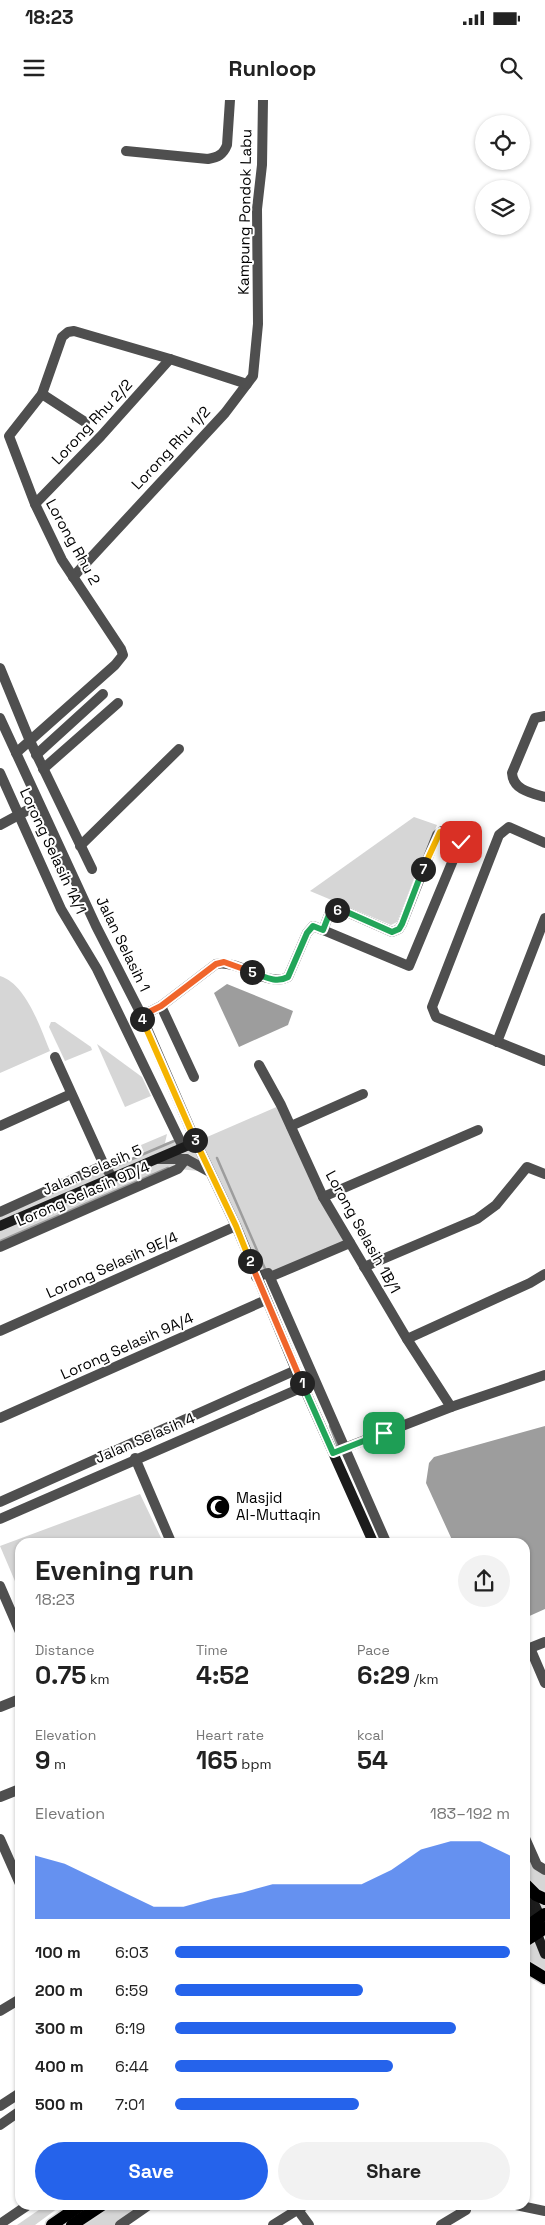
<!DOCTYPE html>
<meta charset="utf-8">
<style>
body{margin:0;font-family:"Space Grotesk",sans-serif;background:#f2f2f2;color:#222;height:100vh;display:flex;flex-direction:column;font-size:19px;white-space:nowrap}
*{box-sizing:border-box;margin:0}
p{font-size:16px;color:#767676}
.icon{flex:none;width:28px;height:28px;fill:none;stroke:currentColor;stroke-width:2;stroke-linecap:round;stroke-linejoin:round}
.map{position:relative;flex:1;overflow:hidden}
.drawer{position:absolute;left:15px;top:1438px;width:515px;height:672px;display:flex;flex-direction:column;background:#fff;border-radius:15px;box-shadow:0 1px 4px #0004}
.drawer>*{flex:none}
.buttons{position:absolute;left:475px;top:15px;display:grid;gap:10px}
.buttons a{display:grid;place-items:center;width:55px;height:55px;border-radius:50%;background:#fff;box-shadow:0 1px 4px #0004;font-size:25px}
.pin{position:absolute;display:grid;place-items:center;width:42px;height:42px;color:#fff;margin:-21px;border-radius:10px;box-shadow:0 2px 8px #0006}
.km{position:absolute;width:25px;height:25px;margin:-12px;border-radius:50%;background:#222;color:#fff;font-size:14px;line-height:25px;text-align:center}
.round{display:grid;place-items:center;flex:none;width:52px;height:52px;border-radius:26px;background:#f2f2f2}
.overview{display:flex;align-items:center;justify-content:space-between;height:85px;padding:0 20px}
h1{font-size:28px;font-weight:700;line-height:38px}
.figures{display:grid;grid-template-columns:repeat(3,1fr);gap:8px;height:85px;padding:5px 20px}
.figures div{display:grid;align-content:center}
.figures b{font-size:25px;font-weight:700}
.figures small{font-size:14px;font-weight:400}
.figures p{font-size:14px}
.chart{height:140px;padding:10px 20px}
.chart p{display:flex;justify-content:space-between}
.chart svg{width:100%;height:90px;margin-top:5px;fill:#2563eb;opacity:.7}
.cta{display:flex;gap:10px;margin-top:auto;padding:10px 20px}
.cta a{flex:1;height:58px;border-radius:30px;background:#2563eb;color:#fff;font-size:20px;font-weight:700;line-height:58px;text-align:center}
.cta a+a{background:#f2f2f2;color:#222}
ul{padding:0 20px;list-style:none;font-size:16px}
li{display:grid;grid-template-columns:80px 60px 1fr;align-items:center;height:38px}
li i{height:12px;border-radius:6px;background:#2563eb}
.status{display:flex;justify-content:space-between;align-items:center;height:35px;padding:0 25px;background:#fff;direction:ltr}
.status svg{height:14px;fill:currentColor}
header{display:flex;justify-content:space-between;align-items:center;height:65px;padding:0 20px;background:#fff;font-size:22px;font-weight:700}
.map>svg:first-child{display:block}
</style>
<div class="status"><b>18:23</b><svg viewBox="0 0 49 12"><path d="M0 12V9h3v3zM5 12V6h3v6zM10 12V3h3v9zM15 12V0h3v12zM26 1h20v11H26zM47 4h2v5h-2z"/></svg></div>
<header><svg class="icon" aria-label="menu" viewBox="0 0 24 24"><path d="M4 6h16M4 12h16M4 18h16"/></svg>Runloop<svg class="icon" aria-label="search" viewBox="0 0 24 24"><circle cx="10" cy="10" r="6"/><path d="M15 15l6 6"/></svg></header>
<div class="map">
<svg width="545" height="2125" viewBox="0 0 545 2125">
<rect width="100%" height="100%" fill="#fff"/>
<g fill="#d6d6d6">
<path d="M 414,717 L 437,725 L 397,822 L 391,825 L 310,791 Z"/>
<path d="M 0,876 C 26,884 40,927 50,951 L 0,973 Z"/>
<path d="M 51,922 L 55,922 L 91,947 L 92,950 L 65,961 L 49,927 Z"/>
<path d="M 97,944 L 142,977 L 151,996 L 125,1007 Z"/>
<path d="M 281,1005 L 350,1143 L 256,1177 L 209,1072 L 178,1069 L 0,1147 L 0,1112 L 109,1062 L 111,1068 L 144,1053 L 141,1045 L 167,1034 L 165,1043 L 174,1041 L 184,1047 Z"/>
<path d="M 140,1394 L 163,1442 L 20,1442 L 20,1493 L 0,1446 Z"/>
<path d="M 525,1738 L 545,1770 L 545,1814 L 525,1785 Z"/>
<path d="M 537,1834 L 545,1854 L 545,1878 L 525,1866 L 525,1841 Z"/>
<path d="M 46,2105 L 62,2105 L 35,2125 L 17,2125 Z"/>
<path d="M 102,2105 L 149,2105 L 120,2125 L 72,2125 Z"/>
</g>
<g fill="#9d9d9d">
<path d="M 227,884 L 293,911 L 288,925 L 239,947 L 214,893 Z"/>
<path d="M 545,1326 L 545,1509 L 525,1518 L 525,1442 L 453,1442 L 426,1383 L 429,1363 L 434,1357 Z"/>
</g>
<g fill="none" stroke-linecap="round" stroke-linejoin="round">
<g stroke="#9d9d9d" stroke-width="2.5">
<path d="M 217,1058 L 266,1171"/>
<path d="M 111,1068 L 174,1041"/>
<path d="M 0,1141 L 168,1068"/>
<path d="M 330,1326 L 338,1347"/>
</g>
<g stroke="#dbdbdb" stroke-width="15">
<g id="primary">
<path d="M 525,1784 L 536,1795 L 545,1799"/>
<path d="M 525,1828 L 545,1814"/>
<path d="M 525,1841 L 545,1828"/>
<path d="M 525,1866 L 545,1878"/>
<path d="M 52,2125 L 81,2105"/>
<path d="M 72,2125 L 102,2105"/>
</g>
</g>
<g stroke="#4f4f4f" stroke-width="10">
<path d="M 126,51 L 208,59 C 218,57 223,55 227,45 L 230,0"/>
<path d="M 42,294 L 85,322"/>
<path d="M 35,404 L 101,336 L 170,259"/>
<path d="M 73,477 L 225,313 L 253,276 L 258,224 L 257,109 L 262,65 L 263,0"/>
<path d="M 0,568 L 30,641 L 92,769"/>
<path d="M 545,616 L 535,618 L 512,673 C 513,690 531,693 545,697"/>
<path d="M 0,618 L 96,826 L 139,910 L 196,1042"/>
<path d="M 16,653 L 115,565 L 123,555 L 121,549 L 62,460 L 35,404 L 9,336 L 42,294 L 62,237 L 68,232 L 74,231 L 170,259 L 247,284"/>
<path d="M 36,655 L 103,594"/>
<path d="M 43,669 L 118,603"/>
<path d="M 0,673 L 61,809 L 97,869 L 183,1047"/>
<path d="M 0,725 L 39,704"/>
<path d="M 545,743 L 509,727 L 499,735 L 432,907 L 436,917 L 545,961"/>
<path d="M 80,746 L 179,649"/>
<path d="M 161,906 L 194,977"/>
<path d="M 141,916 L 161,906 L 216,864 C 240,859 267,888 288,877 L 307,833 L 313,826 L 323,830 L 330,812 L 340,809 L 392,832 L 399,829 L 402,824 L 437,735 L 442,731 L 459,737 L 461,741 L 409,866 L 323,830"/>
<path d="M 497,942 L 545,818"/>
<path d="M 55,957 L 104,1065 L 112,1077"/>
<path d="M 259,965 L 281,1005 L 323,1097 L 407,1239 L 451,1307"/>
<path d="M 0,1026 L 71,994"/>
<path d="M 291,1026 L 363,994"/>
<path d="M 159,1059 L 186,1059 L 210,1072"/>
<path d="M 323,1097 L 478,1030"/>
<path d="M 0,1112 L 104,1065"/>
<path d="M 0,1147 L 178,1069 L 186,1059"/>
<path d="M 364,1167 L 477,1119 L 496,1105 L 527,1067 L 545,1074"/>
<path d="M 256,1177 L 268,1173 L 386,1442"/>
<path d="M 270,1177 L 350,1143"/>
<path d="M 0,1231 L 236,1126"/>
<path d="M 407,1239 L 530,1183 L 545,1174"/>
<path d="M 0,1318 L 266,1200"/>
<path d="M 337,1351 L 451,1307 L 545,1275"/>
<path d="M 135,1358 L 171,1442"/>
<path d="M 0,1402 L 296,1270"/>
<path d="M 0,1419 L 303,1287"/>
<path d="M 0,1486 L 20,1532"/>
<path d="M 530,1548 L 545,1583"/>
<path d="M 525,1550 L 545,1542"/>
<path d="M 0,1607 L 20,1599"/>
<path d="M 0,1697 L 20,1689"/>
<path d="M 525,1738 L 537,1765 L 545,1770"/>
<path d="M 0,1739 L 20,1784"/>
<path d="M 0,1911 L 20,1899"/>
<path d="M 0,2006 L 20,1993"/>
<path d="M 0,2025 L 20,2011"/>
<path d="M 516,2105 L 545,2111"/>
<path d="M 295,2106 L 309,2125"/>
<path d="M 0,2124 L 28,2105"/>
<path d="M 120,2125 L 149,2105"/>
<path d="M 273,2125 L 305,2105"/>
<path d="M 441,2125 L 466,2110"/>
</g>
<g stroke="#1c1c1c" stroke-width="10">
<path d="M 0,1126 L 196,1042 L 236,1126 L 296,1270 L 373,1442"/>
<path d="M 527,1788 L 543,1823"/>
<path d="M 525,1804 L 545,1854"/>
</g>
<use href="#primary" stroke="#000" stroke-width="12"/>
</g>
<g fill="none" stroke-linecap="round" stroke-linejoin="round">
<g stroke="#fff" stroke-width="10">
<path id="split-1" d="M 302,1283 L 333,1353 L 384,1333"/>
</g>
<g stroke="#fff" stroke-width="10">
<path id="split-2" d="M 250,1161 L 302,1283"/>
</g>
<g stroke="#fff" stroke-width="10">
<path id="split-3" d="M 195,1040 L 236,1126 L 250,1161"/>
</g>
<g stroke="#fff" stroke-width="10">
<path id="split-4" d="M 142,919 L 195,1040"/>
</g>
<g stroke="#fff" stroke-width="10">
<path id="split-5" d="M 142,919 L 141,916 L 161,906 L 216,864 L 224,862 L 252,872"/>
</g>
<g stroke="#fff" stroke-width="10">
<path id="split-6" d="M 252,872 C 264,876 275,884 288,877 L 307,833 L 313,826 L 323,830 L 330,812 L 337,810"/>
</g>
<g stroke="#fff" stroke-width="10">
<path id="split-7" d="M 337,810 L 340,809 L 392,832 L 399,829 L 402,824 L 423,769"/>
</g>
<g stroke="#fff" stroke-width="10">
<path id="split-8" d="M 423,769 L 440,732 L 459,737 L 461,742"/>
</g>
<use href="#split-1" stroke="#22a559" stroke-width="6"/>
<use href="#split-2" stroke="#f0652b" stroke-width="6"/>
<use href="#split-3" stroke="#f5b400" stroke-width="6"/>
<use href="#split-4" stroke="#f5b400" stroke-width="6"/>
<use href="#split-5" stroke="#f0652b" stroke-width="6"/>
<use href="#split-6" stroke="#22a559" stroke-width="6"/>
<use href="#split-7" stroke="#22a559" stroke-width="6"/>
<use href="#split-8" stroke="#f5b400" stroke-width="6"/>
</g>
<defs>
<g id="mosque-disc" transform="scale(1.25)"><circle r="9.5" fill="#000" stroke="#fff"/><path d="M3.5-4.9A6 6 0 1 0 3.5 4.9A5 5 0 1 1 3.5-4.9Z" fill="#fff"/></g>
</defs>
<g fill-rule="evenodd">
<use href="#mosque-disc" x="218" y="1407"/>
</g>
<g text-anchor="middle" stroke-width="4" stroke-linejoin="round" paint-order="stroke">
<g font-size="15" fill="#000" stroke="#fff">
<text transform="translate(245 112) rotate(-89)" y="5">Kampung Pondok Labu</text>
<text transform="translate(92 322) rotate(-47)" y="5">Lorong Rhu 2/2</text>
<text transform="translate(171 348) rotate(-47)" y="5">Lorong Rhu 1/2</text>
<text transform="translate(73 442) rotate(61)" y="5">Lorong Rhu 2</text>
<text transform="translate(53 751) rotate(65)" y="5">Lorong Selasih 1A/1</text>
<text transform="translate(123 844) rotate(64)" y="5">Jalan Selasih 1</text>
<text transform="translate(92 1070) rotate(-23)" y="5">Jalan Selasih 5</text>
<text transform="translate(83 1094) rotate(-23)" y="5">Lorong Selasih 9D/4</text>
<text transform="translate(363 1132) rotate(61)" y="5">Lorong Selasih 1B/1</text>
<text transform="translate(112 1165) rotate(-24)" y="5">Lorong Selasih 9E/4</text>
<text transform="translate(127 1246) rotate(-24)" y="5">Lorong Selasih 9A/4</text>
<text transform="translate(145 1338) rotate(-23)" y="5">Jalan Selasih 4</text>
</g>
<g font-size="15" fill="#000" stroke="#fff" text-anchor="start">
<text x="236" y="1403">Masjid<tspan x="236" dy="17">Al-Muttaqin</tspan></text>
</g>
</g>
</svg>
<div class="buttons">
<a><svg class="icon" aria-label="locate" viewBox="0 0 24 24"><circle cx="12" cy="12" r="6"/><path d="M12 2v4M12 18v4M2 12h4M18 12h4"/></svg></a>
<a><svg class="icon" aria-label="layers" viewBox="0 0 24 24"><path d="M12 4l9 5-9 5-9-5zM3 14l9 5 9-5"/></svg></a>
</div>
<div class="pin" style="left:384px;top:1333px;background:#1e9e55"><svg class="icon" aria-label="arrive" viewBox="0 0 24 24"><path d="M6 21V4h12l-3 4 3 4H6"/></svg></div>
<div class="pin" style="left:461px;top:742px;background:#d93025"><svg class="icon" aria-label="check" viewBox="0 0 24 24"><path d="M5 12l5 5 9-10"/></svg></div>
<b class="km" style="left:302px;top:1283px">1</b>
<b class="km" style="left:250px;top:1161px">2</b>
<b class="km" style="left:195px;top:1040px">3</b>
<b class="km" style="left:142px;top:919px">4</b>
<b class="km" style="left:252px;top:872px">5</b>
<b class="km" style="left:337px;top:810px">6</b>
<b class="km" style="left:423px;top:769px">7</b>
<section class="drawer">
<div class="overview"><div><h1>Evening run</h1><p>18:23</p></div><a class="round"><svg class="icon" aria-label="share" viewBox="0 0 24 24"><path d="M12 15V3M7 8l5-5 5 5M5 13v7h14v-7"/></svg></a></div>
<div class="figures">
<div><p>Distance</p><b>0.75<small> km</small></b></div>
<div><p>Time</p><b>4:52</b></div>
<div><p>Pace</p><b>6:29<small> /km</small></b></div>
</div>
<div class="figures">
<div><p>Elevation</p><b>9<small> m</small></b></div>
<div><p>Heart rate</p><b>165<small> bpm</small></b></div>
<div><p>kcal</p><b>54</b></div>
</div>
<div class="chart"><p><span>Elevation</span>183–192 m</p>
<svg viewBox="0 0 160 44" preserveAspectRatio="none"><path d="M0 44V13L10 17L20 24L30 31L40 38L50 38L60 34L70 31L80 27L90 27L100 27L110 27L120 20L130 10L140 6L150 6L160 13V44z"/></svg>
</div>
<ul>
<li><b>100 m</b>6:03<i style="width:100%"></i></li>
<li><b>200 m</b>6:59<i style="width:56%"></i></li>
<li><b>300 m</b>6:19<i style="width:84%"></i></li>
<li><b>400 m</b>6:44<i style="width:65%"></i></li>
<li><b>500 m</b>7:01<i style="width:55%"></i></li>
</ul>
<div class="cta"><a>Save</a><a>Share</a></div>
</section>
</div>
